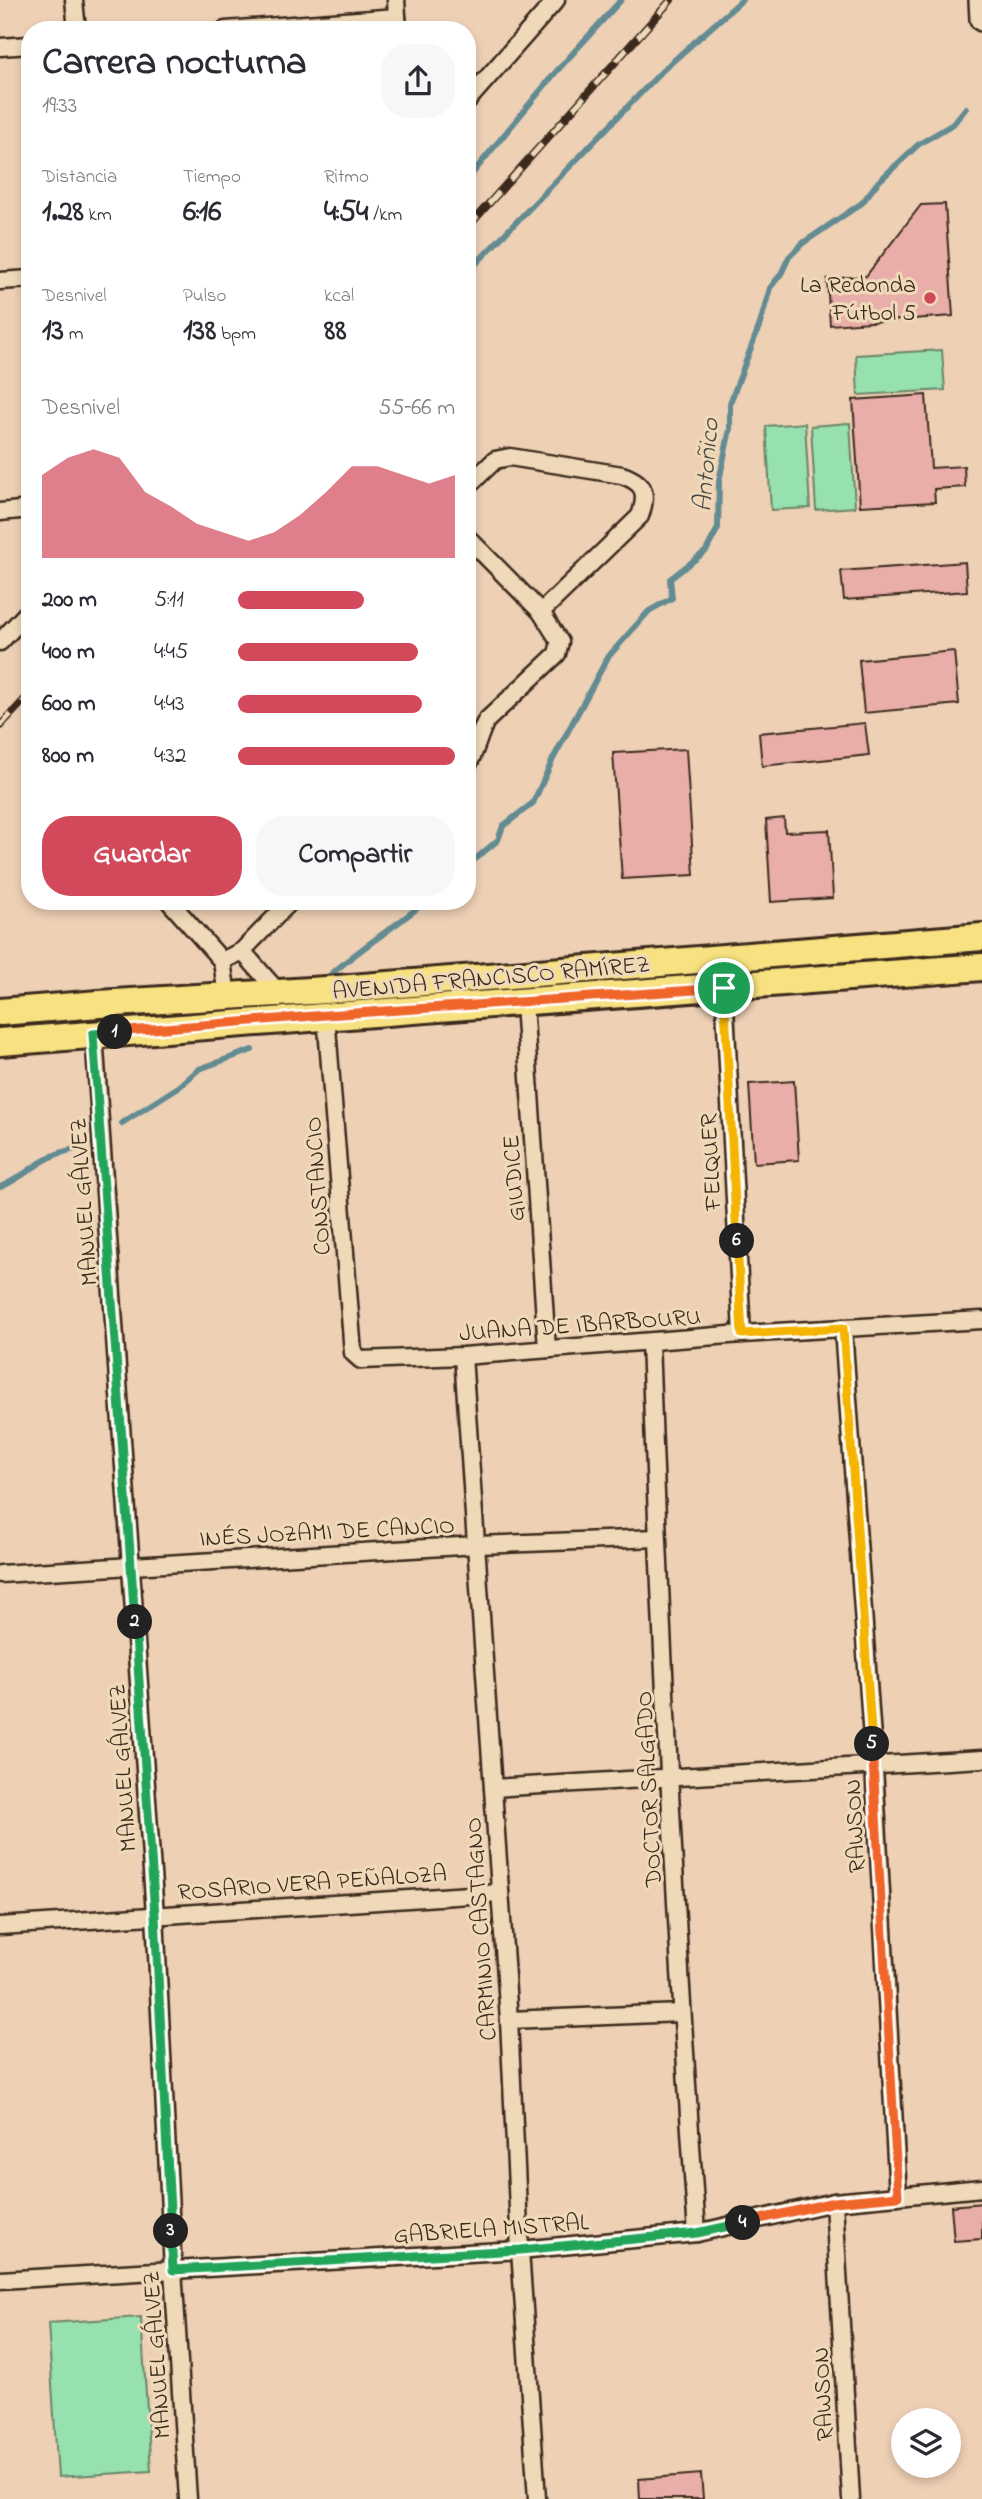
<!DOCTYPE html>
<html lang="es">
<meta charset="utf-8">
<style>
body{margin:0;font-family:"Indie Flower",sans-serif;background:#f7f7f7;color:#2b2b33;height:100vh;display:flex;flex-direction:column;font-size:26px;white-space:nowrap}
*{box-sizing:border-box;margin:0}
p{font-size:23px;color:#7c7c81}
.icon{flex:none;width:38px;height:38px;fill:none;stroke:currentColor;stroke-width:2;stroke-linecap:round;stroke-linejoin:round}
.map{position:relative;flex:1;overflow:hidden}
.panel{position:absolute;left:21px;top:21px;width:455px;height:889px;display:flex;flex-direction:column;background:#fff;border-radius:28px;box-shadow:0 4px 10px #0003}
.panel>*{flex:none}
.fabs{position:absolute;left:891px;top:2408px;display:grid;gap:14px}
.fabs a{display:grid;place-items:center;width:70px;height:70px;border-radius:50%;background:#fff;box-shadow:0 4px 10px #0003;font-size:35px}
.pin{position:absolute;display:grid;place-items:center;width:60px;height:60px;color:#fff;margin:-30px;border:4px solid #fff;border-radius:50%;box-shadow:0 2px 7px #0007}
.km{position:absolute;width:35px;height:35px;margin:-18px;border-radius:50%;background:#222;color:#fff;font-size:19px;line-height:35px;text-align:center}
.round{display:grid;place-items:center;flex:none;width:74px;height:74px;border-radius:28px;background:#f7f7f7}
.headline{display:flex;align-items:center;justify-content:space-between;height:119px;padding:0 21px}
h1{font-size:38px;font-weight:700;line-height:52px}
.stats{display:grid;grid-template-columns:repeat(3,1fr);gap:10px;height:119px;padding:7px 21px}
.stats div{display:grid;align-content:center}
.stats b{font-size:30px;font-weight:700}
.stats small{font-size:19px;font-weight:400}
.stats p{font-size:19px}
.chart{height:196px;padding:14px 21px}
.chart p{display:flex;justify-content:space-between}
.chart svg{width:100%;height:126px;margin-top:7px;fill:#d1495b;opacity:.7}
.cta{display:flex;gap:14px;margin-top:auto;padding:14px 21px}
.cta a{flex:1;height:80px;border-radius:28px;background:#d1495b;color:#fff;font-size:28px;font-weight:700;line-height:80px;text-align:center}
.cta a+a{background:#f7f7f7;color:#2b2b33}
ul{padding:0 21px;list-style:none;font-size:23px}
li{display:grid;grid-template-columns:112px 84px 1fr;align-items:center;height:52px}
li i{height:18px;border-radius:9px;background:#d1495b}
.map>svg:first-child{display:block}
</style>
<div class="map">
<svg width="982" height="2499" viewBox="0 0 982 2499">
<rect width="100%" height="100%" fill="#eed0b5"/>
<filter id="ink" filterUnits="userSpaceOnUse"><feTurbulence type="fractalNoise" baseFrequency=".0143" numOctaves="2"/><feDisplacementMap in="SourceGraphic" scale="14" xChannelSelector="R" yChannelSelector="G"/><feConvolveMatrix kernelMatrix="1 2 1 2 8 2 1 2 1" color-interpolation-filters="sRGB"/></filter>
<g filter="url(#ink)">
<g fill="#97e0b0" stroke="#698567" stroke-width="2">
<path d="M 942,350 L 945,390 L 858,395 L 856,355 Z"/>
<path d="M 805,423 L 810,508 L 771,510 L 766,426 Z"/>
<path d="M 850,423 L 855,507 L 816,510 L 811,426 Z"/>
<path d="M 141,2317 L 151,2471 L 58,2477 L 48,2323 Z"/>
</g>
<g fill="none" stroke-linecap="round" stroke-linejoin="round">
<g stroke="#648b92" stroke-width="6">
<path d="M 467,180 L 555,73 L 621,0"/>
<path d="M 467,273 L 664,69 L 742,0"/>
<path d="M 467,866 L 498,840 L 503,826 L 533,803 L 553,759 L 608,657 L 649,611 L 672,598 L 670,579 L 706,551 L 718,528 L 719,481 L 730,429 L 730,403 L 760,324 L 770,288 L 781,274 L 789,257 L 803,243 L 862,203 L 878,182 L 919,144 L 953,124 L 966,108"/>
<path d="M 325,980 C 356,950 393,929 426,901"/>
<path d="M 122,1123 L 180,1086 L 199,1069 L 252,1050"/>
<path d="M 0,1187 C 19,1180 31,1167 49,1158 C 62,1150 78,1150 91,1142"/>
</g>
</g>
<g fill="#e9aeaa" stroke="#3b2a1e" stroke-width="2">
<path d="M 945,204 L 953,316 L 830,325 L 827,279 L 866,276 L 921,205 Z"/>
<path d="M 926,395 L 931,468 L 964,466 L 965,487 L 934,489 L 935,502 L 860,506 L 853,400 Z"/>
<path d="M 965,562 L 967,591 L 844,600 L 841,571 Z"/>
<path d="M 954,651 L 959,704 L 864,713 L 859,660 Z"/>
<path d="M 865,723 L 869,755 L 762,766 L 759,733 Z"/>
<path d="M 686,749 L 694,875 L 622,879 L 613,753 Z"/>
<path d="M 784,818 L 785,832 L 829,830 L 833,898 L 771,902 L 766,820 Z"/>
<path d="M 794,1081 L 799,1160 L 754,1163 L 749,1084 Z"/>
<path d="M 982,2203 L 982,2239 L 954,2241 L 951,2206 Z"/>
<path d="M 701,2474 L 703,2499 L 640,2499 L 639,2479 Z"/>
</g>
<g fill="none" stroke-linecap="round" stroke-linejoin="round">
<g stroke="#3b2a1e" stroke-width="21">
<g id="street">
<path d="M 74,0 L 77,30"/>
<path d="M 396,0 L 398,30"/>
<path d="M 225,30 L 397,17"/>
<path d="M 0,47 L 30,45"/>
<path d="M 467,101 L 556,0"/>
<path d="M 0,281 L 30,279"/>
<path d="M 467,487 L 495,460 L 510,457 L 622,475 C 645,483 648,493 640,516 L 541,612"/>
<path d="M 0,512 L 30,509"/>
<path d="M 467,537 L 541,612 L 560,642 L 557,654 L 486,721 C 478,736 476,752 467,766"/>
<path d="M 0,642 L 30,610"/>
<path d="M 169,901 L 222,961 L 227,996"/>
<path d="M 242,951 L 279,993"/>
<path d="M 222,961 L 242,951 L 291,901"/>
<path d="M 724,988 L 742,1334"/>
<path d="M 524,1003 L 547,1349"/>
<path d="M 326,1015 L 353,1353 L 361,1360 L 463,1356 L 742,1334 L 982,1320"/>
<path d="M 94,1034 L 155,1915 L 173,2270 L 188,2499"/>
<path d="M 843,1328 L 874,1766 L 898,2196"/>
<path d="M 650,1342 C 661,1639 676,1936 697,2233"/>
<path d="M 463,1356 L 509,2020 L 520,2250 L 537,2499"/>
<path d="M 0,1574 L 477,1545 L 657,1538"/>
<path d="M 493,1788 L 982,1759"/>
<path d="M 0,1926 L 500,1893"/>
<path d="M 509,2020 L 681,2013"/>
<path d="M 834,2202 L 851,2499"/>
<path d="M 0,2280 L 520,2250 L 697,2233 L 834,2202 L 982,2188"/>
</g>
</g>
<g stroke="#3b2a1e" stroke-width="28">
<path id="secondary" d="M 981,0 L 982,19"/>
</g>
<g stroke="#3b2a1e" stroke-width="32">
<g id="primary">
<path d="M 0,1012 L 99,1004 L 326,990 L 982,937"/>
<path d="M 0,1042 C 327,1014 655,994 982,967"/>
</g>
</g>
<use href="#street" stroke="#efd9b8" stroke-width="16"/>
<use href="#secondary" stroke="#efd9b8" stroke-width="23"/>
<use href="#primary" stroke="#f8e181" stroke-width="26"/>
<g stroke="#3b2a1e" stroke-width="8">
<g id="rail">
<path d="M 467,228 L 671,0"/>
<path d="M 0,726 L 30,694"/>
</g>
</g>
<use href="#rail" stroke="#efd9b8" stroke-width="5" stroke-dasharray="16" stroke-linecap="butt"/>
</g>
</g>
<g fill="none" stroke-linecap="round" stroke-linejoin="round" filter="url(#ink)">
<g stroke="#fff" stroke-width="14">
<path id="split-1" d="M 115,1032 L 326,1015 L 724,988"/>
</g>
<g stroke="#fff" stroke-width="14">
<path id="split-2" d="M 115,1032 L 93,1034 L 135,1622"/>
</g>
<g stroke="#fff" stroke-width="14">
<path id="split-3" d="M 135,1622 L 155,1915 L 171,2231"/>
</g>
<g stroke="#fff" stroke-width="14">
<path id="split-4" d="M 171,2231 L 173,2270 L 520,2250 L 697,2233 L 743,2223"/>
</g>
<g stroke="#fff" stroke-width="14">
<path id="split-5" d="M 743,2223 L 834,2202 L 898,2196 L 872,1744"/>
</g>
<g stroke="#fff" stroke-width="14">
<path id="split-6" d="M 737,1241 L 742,1334 L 843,1328 L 872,1744"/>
</g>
<g stroke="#fff" stroke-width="14">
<path id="split-7" d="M 724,988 L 737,1241"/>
</g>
<use href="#split-1" stroke="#f0652b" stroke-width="9"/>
<use href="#split-2" stroke="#22a559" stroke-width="9"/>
<use href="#split-3" stroke="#22a559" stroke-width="9"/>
<use href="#split-4" stroke="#22a559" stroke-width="9"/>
<use href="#split-5" stroke="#f0652b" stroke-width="9"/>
<use href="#split-6" stroke="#f5b400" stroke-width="9"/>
<use href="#split-7" stroke="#f5b400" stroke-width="9"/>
</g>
<circle fill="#d1495b" stroke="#efd9b8" stroke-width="2.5" cx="930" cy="298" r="7"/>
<g text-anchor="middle" stroke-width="6" stroke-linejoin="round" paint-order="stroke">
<g font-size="24" fill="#3b2a1e" stroke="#efd9b8" text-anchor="end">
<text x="916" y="292">La Redonda<tspan x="916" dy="28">Fútbol 5</tspan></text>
</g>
<g font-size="24" fill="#3b2a1e" stroke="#efd9b8">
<text transform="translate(491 977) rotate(-5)" y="8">AVENIDA FRANCISCO RAMÍREZ</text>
<text transform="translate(710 1162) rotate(-93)" y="8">FELQUER</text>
<text transform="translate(513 1178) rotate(-94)" y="8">GIUDICE</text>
<text transform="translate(317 1186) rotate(-94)" y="8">CONSTANCIO</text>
<text transform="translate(83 1202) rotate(-94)" y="8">MANUEL GÁLVEZ</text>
<text transform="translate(580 1324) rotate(-4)" y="8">JUANA DE IBARBOURU</text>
<text transform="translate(327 1531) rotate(-3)" y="8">INÉS JOZAMI DE CANCIO</text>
<text transform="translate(122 1768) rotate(-94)" y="8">MANUEL GÁLVEZ</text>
<text transform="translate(648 1789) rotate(-93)" y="8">DOCTOR SALGADO</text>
<text transform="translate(854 1826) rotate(-93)" y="8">RAWSON</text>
<text transform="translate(312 1882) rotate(-4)" y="8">ROSARIO VERA PEÑALOZA</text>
<text transform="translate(480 1929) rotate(-94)" y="8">CARMINIO CASTAGNO</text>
<text transform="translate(491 2228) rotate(-4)" y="8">GABRIELA MISTRAL</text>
<text transform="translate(156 2355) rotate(-94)" y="8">MANUEL GÁLVEZ</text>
<text transform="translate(822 2394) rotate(-93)" y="8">RAWSON</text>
</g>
<g font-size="26" font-style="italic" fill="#494a45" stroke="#efd9b8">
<text transform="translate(705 465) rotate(-85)" y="9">Antoñico</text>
</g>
</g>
</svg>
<div class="fabs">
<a><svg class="icon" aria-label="layers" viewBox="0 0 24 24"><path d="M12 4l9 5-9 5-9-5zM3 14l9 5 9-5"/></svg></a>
</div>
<div class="pin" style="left:724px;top:988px;background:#1e9e55"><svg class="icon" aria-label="arrive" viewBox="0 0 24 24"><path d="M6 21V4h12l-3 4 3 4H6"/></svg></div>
<b class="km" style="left:115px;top:1032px">1</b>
<b class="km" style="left:135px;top:1622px">2</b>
<b class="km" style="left:171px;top:2231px">3</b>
<b class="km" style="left:743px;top:2223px">4</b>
<b class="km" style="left:872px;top:1744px">5</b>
<b class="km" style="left:737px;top:1241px">6</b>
<section class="panel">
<div class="headline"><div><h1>Carrera nocturna</h1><p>19:33</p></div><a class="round"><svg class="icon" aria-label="share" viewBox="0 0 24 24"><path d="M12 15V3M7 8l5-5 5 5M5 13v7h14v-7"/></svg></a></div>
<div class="stats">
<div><p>Distancia</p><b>1.28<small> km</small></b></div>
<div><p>Tiempo</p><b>6:16</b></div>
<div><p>Ritmo</p><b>4:54<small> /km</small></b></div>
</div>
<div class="stats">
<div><p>Desnivel</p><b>13<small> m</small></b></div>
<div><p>Pulso</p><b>138<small> bpm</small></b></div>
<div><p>kcal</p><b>88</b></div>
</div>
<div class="chart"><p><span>Desnivel</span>55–66 m</p>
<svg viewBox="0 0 160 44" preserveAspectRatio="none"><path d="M0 44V15L10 9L20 6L30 9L40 21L50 26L60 32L70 35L80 38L90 35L100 29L110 21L120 12L130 12L140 15L150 18L160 15V44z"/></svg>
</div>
<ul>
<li><b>200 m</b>5:11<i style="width:58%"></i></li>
<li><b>400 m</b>4:45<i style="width:83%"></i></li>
<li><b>600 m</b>4:43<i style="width:85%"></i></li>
<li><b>800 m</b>4:32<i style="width:100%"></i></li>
</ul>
<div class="cta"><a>Guardar</a><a>Compartir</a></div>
</section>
</div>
